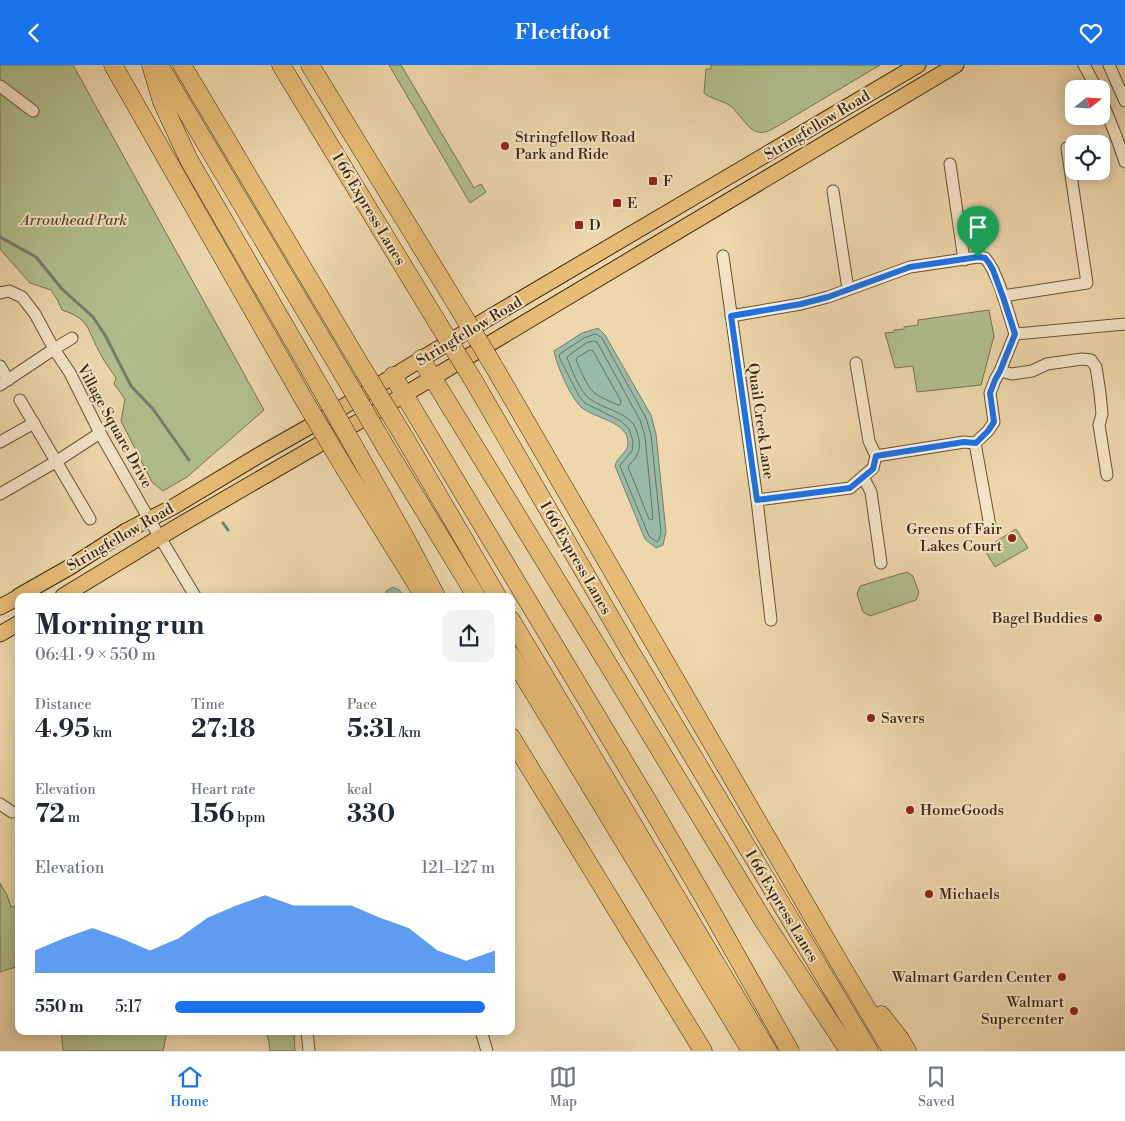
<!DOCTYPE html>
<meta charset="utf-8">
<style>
body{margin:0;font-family:"Libre Bodoni",serif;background:#f2f2f3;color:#1f2937;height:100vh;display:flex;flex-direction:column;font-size:19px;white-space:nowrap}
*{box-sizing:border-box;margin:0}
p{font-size:16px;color:#747a83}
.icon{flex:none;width:28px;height:28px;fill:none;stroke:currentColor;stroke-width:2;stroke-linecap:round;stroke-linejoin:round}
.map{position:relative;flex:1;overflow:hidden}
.sheet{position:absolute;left:15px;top:528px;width:500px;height:442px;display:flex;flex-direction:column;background:#fff;border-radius:10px;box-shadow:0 2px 12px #0003}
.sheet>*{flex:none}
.needle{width:32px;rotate:72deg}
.controls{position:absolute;left:1065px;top:15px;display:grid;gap:10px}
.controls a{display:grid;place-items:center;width:45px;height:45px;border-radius:10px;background:#fff;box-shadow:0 2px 12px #0003;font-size:25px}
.pin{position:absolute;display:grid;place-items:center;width:42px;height:42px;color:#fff;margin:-51px -21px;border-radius:50% 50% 50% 0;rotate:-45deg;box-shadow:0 0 5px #0007}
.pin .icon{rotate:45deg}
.round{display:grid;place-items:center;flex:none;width:52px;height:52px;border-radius:10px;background:#f2f2f3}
.headline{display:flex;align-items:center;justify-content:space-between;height:85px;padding:0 20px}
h1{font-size:28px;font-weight:800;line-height:38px}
.stats{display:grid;grid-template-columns:repeat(3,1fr);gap:8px;height:85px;padding:5px 20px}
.stats div{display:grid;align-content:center}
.stats b{font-size:25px;font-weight:800}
.stats small{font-size:14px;font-weight:400}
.stats p{font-size:14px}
.chart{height:140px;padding:10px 20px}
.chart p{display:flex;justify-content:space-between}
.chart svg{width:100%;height:90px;margin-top:5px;fill:#1a73e8;opacity:.7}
ul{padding:0 20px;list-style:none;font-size:16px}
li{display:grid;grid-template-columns:80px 60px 1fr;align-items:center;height:38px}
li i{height:12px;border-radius:6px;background:#1a73e8}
header{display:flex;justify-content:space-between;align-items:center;height:65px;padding:0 20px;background:#1a73e8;color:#fff;font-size:22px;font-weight:800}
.tab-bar{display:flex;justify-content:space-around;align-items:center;height:70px;border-top:1px solid #e0e1e3;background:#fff;font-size:14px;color:#747a83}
.tab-bar a{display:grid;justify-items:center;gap:2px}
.tab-bar .selected{color:#1a73e8}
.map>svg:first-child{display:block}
</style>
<header><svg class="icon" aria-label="back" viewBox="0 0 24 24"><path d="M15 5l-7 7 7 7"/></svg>Fleetfoot<svg class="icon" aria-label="heart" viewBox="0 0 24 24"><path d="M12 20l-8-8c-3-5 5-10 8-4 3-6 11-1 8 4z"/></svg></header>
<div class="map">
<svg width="1125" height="986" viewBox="0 0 1125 986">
<rect width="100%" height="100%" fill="#eed7ac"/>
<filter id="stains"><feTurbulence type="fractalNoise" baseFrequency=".004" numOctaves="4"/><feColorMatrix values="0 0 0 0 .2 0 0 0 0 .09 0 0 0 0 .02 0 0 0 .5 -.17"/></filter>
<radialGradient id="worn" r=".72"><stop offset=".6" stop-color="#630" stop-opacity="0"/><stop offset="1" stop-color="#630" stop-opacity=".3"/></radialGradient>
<g fill="#b2bf8e" stroke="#78724d">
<path d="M 0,0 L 73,0 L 264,345 L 187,412 L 163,426 L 152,417 L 121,356 L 125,334 L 114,319 L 116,313 C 111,305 105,298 101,290 C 87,266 92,255 62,245 L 58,236 L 51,225 L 30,218 L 0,184 Z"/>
<path d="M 389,0 L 401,0 L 474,123 L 481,119 L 486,127 L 470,138 Z"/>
<path d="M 711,0 L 880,0 L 776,62 C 772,64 769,66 765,67 C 749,71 741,48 729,40 C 721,35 711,34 704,28 L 706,4 L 711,4 Z"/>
<path d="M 989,245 L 994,271 L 981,320 L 917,327 L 913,301 L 895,303 L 885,268 L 894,267 L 894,265 L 904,264 L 904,262 L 918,260 L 918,255 Z"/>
<path d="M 1016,464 L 1028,483 L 995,502 L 984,484 Z"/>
<path d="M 907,507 L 913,511 L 919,528 L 916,535 L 870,551 L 863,547 L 857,529 L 860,521 Z"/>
<path d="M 0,818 L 7,830 L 11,842 L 19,840 L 19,901 L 0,907 Z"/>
<path d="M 61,966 L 167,966 L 163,986 L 63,986 Z"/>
<path d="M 266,966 L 294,966 L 295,986 L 270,986 L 269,977 Z"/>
</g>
<g fill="#99baa8" stroke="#747f6a">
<path d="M 598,263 L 605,270 L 651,350 L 656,369 L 666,467 L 663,480 L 656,483 L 645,474 L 615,401 C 617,391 628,388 628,378 C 628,356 595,354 581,342 C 571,333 556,299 554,286 L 582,268 Z"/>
<path d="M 393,522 L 399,525 L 404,531 L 386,531 L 386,526 Z"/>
</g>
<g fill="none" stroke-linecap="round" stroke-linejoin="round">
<g stroke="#6b705a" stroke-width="1">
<path d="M 596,269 L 602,273 L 646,353 L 651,370 L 661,467 L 659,475 L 657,477 L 649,471 L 620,401 L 621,399 L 632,386 L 633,376 L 629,364 L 621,356 L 585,338 L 579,331 L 560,294 L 559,290 L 561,288 L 584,273 Z"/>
<path d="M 594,276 L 597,277 L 640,355 L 645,371 L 653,453 L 652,455 L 649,454 L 628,402 C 630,398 635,395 637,390 C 640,384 640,377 638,371 C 637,367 636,363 634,360 C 624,346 603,344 590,334 C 580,327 572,305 567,293 L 568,291 L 586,278 Z"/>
<path d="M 590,285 L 593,286 L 621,336 L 620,340 L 618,340 C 610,336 600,333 593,327 C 587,321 580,304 576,295 L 577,293 Z"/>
</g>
<g stroke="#747f6a" stroke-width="3">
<path d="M 0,172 L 36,192 L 62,224 L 93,252 L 105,270 L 131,321 L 153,344 L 189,395"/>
<path d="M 223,458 L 228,465"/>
</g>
<g stroke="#695234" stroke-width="13">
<g id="minor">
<path d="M 1084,0 L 1097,24"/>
<path d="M 1109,0 L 1125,36"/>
<path d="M 0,21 L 33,46"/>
<path d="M 1101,34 L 1116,71 L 1125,97"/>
<path d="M 950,99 L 964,195"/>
<path d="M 833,126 L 848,224"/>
<path d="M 723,191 L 757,435 L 771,555"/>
<path d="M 0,228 L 9,226 L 22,232 L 35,249 L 54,284 L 70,308 L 100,368 L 149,454 L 195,531"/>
<path d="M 1003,231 L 1087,218 L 1067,83"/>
<path d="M 731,251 L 801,239 L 828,232 L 910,202 L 978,192 L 985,193 C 999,209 1008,248 1015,269"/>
<path d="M 1015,269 L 1125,259"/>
<path d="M 856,298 L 869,376 L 876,391"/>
<path d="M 0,301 L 8,315"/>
<path d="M 1000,306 L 1012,309 L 1032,306 L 1047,299 L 1082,294 L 1091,295 L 1096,302 L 1100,328 L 1102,349 L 1099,360 L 1107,410"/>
<path d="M 0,320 L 54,284 L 72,273"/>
<path d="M 20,335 L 90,454"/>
<path d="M 0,377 L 34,358"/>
<path d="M 975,378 L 990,461"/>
<path d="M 863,412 L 871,427 L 881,498"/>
<path d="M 0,429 L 57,396 L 100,368"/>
<path d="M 757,435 L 850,423 L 873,403 L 876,391 L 964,377 L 975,378 L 988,366 L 994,357 L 990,328 L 995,315 L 1000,306 L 1015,269"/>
<path d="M 0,739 L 12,747"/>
<path d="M 307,966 L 309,986"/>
<path d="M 481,966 L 487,986"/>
</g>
</g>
<g stroke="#3d260c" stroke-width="17">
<g id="major">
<path d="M 19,531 L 70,502 L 126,466 L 173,442 L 261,389 L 328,351 L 487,254 L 918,0"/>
<path d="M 63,531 L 180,460 L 377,346 L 956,0"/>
<path d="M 0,542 L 19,532"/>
<path d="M 0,569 L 19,558"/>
</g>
</g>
<g stroke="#3d260c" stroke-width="19">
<g id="highway">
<path d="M 113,0 L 307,340"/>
<path d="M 151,0 L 162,37 L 189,95 L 324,329"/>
<path d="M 159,0 L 347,316"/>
<path d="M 182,0 L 364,306"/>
<path d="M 281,0 L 439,260"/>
<path d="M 310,0 L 461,247"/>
<path d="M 421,294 L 603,591 L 763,855 L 849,986"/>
<path d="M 493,300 L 839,897 L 892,986"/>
<path d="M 393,311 L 647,735 L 704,833 L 790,986"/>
<path d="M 472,313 L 630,586 L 869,986"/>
<path d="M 403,370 L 497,531"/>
<path d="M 385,381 L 476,531"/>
<path d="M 361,394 L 402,467 L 436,531"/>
<path d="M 345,404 L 424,531"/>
<path d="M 511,555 L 768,986"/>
<path d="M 511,590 L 751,986"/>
<path d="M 511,672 L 703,986"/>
<path d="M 881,950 L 900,974 L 907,986"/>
</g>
</g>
<use href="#minor" stroke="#f4e5c9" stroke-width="11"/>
<use href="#major" stroke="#e7bc76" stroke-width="15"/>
<use href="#highway" stroke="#e7bc76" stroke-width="18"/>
<g stroke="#3d260c" stroke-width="19" stroke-linecap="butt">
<g id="highway-bridge">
<path d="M 461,247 L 493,300"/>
<path d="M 439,260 L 472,313"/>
<path d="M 364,306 L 403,370"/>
<path d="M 347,316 L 385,381"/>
<path d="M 324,329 L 361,394"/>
<path d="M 307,340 L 345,404"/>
</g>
</g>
<use href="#highway-bridge" stroke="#e7bc76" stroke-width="18"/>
</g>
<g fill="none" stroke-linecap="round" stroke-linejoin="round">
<g stroke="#fff" stroke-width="10">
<path id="route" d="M 978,192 L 985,193 L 989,198 L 993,205 L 1003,232 L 1015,269 L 1000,306 L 995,315 L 990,328 L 994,357 L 988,366 L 976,378 L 964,377 L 876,391 L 873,404 L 850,423 L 757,435 L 731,251 L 801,239 L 828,232 L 910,202 Z"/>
</g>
<use href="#route" stroke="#1a73e8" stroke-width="6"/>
</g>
<g fill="#8f2418" stroke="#f4e5c9" stroke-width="2">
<circle cx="505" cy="81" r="5"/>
<rect x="648" y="111" width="10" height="10" rx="2.5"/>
<rect x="612" y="133" width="10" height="10" rx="2.5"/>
<rect x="574" y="155" width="10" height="10" rx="2.5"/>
<circle cx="1012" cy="473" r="5"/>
<circle cx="1098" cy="553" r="5"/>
<circle cx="871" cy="653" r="5"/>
<circle cx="910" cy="745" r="5"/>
<circle cx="929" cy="829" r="5"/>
<circle cx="1062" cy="912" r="5"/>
<circle cx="1074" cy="946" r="5"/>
</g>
<g text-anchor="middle" stroke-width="4" stroke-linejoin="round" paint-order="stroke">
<g font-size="15" fill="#3d260c" stroke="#f4e5c9">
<text transform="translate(817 60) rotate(-31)" y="5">Stringfellow Road</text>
<text transform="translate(369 144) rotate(59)" y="5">I 66 Express Lanes</text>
<text transform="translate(469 266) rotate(-31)" y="5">Stringfellow Road</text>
<text transform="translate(761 356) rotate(82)" y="5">Quail Creek Lane</text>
<text transform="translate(115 361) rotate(61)" y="5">Village Square Drive</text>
<text transform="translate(120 472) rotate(-30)" y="5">Stringfellow Road</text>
<text transform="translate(576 493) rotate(60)" y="5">I 66 Express Lanes</text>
<text transform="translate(782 841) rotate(59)" y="5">I 66 Express Lanes</text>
</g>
<g font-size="15" fill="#3d260c" stroke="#f4e5c9" text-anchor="start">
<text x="515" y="77">Stringfellow Road<tspan x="515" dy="17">Park and Ride</tspan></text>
<text x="663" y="121">F</text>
<text x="627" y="143">E</text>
<text x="589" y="165">D</text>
<text x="1002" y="469" text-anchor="end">Greens of Fair<tspan x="1002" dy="17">Lakes Court</tspan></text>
<text x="1088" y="558" text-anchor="end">Bagel Buddies</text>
<text x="881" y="658">Savers</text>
<text x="920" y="750">HomeGoods</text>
<text x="939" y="834">Michaels</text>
<text x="1052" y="917" text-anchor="end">Walmart Garden Center</text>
<text x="1064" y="942" text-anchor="end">Walmart<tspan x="1064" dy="17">Supercenter</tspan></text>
</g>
<g font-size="15" font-style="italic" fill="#5a4c2c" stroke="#f4e5c9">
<text x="74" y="160">Arrowhead Park</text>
</g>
</g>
<rect width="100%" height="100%" filter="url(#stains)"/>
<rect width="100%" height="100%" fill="url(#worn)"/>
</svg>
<div class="controls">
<a><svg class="needle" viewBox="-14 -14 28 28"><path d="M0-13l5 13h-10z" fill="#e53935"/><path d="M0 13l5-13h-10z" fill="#747a83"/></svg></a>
<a><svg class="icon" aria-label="locate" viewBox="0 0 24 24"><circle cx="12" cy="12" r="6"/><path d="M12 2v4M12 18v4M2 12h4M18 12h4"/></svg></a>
</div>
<div class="pin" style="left:978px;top:192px;background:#1e9e55"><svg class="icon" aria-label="arrive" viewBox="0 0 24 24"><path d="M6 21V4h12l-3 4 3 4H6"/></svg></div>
<section class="sheet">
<div class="headline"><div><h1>Morning run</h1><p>06:41 · 9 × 550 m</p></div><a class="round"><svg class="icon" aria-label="share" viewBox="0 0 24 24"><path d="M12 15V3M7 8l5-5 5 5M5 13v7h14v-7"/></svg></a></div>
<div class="stats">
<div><p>Distance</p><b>4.95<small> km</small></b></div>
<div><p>Time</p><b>27:18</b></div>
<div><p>Pace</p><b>5:31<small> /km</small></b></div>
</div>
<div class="stats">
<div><p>Elevation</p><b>72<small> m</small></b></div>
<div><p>Heart rate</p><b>156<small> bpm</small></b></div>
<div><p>kcal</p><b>330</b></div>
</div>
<div class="chart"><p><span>Elevation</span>121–127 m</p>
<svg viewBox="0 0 160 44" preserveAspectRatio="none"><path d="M0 44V33L10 27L20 22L30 27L40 33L50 27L60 17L70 11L80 6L90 11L100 11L110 11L120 17L130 22L140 33L150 38L160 33V44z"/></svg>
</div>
<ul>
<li><b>550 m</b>5:17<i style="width:97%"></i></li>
</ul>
</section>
</div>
<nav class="tab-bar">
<a class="selected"><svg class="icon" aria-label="home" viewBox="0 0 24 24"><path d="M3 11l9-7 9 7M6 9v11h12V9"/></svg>Home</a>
<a><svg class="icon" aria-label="map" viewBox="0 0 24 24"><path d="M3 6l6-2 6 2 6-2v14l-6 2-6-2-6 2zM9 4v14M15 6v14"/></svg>Map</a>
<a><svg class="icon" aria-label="saved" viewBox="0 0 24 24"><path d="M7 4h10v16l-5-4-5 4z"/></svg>Saved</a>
</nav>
